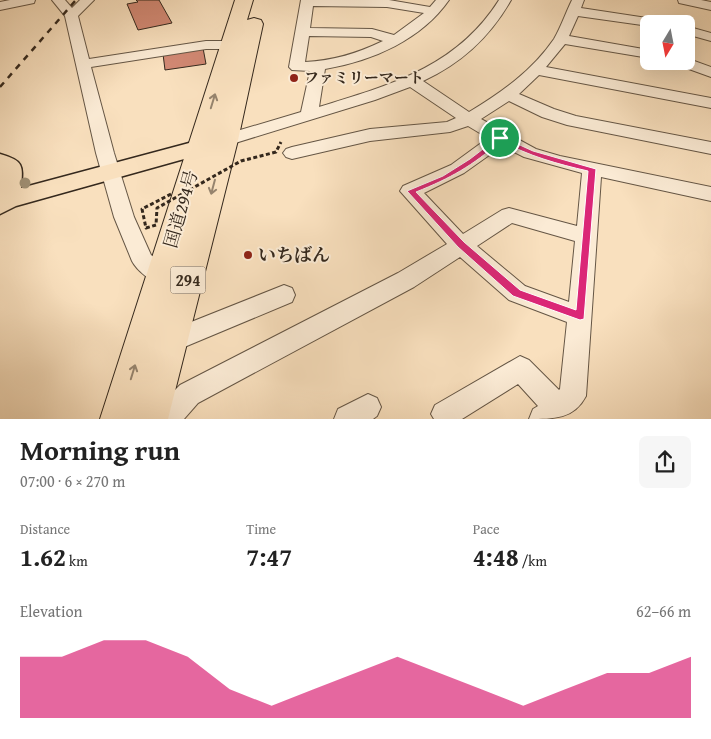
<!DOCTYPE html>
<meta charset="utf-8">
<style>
body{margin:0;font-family:"Gentium Book Plus","Noto Serif JP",serif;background:#f6f6f6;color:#222;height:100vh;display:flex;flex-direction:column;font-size:19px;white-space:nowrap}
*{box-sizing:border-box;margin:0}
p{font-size:16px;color:#767676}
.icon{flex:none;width:28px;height:28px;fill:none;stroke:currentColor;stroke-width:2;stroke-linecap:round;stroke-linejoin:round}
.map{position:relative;height:419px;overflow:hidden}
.sheet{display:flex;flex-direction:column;background:#fff;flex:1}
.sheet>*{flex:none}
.needle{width:32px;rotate:190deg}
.tools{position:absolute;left:640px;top:15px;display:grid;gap:10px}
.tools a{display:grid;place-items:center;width:55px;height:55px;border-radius:8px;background:#fff;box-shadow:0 5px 20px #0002;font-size:25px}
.pin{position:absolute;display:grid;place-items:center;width:42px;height:42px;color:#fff;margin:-21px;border:2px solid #fff;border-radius:50%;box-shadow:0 1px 5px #0007}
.round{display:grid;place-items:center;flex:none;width:52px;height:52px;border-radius:8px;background:#f6f6f6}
.headline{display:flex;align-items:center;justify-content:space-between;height:85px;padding:0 20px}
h1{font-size:28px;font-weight:700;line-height:38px}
.metrics{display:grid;grid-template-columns:repeat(3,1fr);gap:8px;height:85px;padding:5px 20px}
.metrics div{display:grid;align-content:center}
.metrics b{font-size:25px;font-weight:700}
.metrics small{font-size:14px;font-weight:400}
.metrics p{font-size:14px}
.chart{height:140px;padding:10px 20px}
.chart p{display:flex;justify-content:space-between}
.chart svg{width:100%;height:90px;margin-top:5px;fill:#db2777;opacity:.7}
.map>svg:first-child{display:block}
</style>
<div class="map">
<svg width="711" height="419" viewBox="0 0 711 419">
<rect width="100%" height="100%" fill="#f9e0be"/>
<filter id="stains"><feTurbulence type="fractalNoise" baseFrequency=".004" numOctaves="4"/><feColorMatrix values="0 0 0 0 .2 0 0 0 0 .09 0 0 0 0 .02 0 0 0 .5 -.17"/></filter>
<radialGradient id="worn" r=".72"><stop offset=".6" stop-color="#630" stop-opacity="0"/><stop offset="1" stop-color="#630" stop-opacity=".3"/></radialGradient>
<g fill="#d18873" stroke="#34281d">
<path d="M 136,0 L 159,0 L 172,23 L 138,30 L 127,4 L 138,2 Z"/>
<path d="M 203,48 L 206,64 L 165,70 L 163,54 Z"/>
</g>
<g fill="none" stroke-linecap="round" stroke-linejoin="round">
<g stroke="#655645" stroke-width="2">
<g id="minor">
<path d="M 10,0 L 35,0 L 34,3 L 0,10 L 0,2 Z"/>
<path d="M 52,0 L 65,0 L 72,8 L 80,0 L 94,0 L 78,16 L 89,59 L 206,41 L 248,41 L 253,42 L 255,45 L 253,48 L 248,49 L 206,49 L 91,67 L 114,153 L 134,217 L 151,255 L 171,269 L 174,275 L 171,281 C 170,282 164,284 163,284 C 152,284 136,269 132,261 L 114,217 L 96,153 L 65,16 Z"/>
<path d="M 301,0 L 389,0 L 430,7 L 436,0 L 449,0 C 422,39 373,61 325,69 L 319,107 C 390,85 457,67 499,0 L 511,0 C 490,37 462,63 423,81 L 469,112 C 502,92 532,71 554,39 C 561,27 566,12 572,0 L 584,0 L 581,8 L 660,20 L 667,24 L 649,24 L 649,26 L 578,16 L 569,36 L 649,50 L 649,58 L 565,44 L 546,67 L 711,98 L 711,108 L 539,75 L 519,94 L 554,109 L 576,116 L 711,142 L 711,154 L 567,125 L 542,117 L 509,101 L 481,119 L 536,149 L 560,156 L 711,187 L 711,201 L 601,177 L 586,396 C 574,419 554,419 529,419 L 533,409 L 538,406 L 518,384 L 462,419 L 434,419 L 431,414 L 435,405 L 520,356 L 529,360 L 559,390 L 560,389 L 567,322 L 509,300 L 460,257 L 414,287 L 198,403 L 184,419 L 161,419 L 159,412 L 162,403 L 180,385 L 398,273 L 447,244 L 400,191 L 403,186 L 451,165 L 488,138 L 468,126 L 450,132 L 370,141 L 292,159 L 286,157 L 283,153 L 286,149 L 292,147 L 370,129 L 447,122 L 456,118 L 410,87 L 375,100 L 232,144 L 226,146 L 220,144 L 217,140 L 220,136 L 301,112 L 310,71 L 292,70 L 289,67 ZM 313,6 L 387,7 L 424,13 L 394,35 L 372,29 L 310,28 ZM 309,36 L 371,37 L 383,41 C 358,53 333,61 305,62 ZM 502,146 L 524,157 L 582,173 L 577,226 L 509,208 L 502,210 L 463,234 L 424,193 L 464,173 ZM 512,223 L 575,241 L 569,302 L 525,286 L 477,246 Z"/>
<path d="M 678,0 L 701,0 L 711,2 L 711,10 L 679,3 Z"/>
<path d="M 686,26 L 711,33 L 711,41 L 686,34 Z"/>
<path d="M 686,58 L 711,67 L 711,77 L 675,64 L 673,61 L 686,61 Z"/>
<path d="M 284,285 L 292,288 L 295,295 L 292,302 L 170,353 L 161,350 L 158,342 L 161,334 Z"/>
<path d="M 368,394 L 377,398 L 381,407 L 377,416 L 373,419 L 334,419 L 338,409 Z"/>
</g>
</g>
<g stroke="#34281d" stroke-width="3">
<path id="major" d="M 219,135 L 227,137 L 230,142 L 227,147 L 16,206 L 0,214 L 0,154 C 24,161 23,165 21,188 Z"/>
</g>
<g stroke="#34281d" stroke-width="2">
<path id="highway" d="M 235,0 L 253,0 L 247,20 L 254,18 L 261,20 L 263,24 L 238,140 L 168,419 L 100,419 Z"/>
</g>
<use href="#minor" fill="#fbebd5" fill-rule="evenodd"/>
<use href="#major" fill="#f9e0be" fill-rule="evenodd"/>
<use href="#highway" fill="#f9e0be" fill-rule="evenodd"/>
<path stroke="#34281d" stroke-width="2.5" stroke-dasharray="6 6" stroke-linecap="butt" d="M 0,87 L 76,0"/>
<path stroke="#34281d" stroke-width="3" stroke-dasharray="4 2.5" stroke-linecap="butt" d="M 171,194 L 142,209 L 146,228 L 156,225 L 157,208 L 241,161 L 276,152 L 281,142"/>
</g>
<circle fill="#9f9075" cx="25" cy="183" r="5.5"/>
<defs><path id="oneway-shaft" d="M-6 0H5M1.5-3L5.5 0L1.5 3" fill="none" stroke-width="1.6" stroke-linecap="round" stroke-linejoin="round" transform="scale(1.25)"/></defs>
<g stroke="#96846e">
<use href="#oneway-shaft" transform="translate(213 101) rotate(-73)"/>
<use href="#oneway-shaft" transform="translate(213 187) rotate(105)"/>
<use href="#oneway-shaft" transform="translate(133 372) rotate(-73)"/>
</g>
<path fill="#db2777" stroke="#fff" fill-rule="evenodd" d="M 500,136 L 533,151 L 596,169 L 584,319 L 580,320 L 513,296 L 458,247 L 407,191 L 443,176 L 470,159 ZM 501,141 C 529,156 557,164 588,171 L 576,310 L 520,290 L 464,242 L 416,192 C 451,178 472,166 501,141 Z"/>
<g fill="#8f2418" stroke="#fbebd5" stroke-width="2">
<circle cx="294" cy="78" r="5"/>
<circle cx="248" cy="255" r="5"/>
</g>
<g text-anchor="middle" stroke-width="4" stroke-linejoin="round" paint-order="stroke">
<g font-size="15" font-weight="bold" fill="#34281d" stroke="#fbebd5" text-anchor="start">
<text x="304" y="83">ファミリーマート</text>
</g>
<rect fill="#fbebd5" stroke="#706254" stroke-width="1" x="170.5" y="266.5" width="35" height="27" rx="4"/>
<g font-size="16" font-weight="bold" fill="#34281d">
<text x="188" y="286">294</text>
</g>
<g font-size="18" fill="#34281d" stroke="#fbebd5">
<text transform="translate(181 209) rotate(-74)" y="6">国道294号</text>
</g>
<g font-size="18" font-weight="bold" fill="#34281d" stroke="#fbebd5" text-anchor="start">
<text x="258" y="261">いちばん</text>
</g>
</g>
<rect width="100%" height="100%" filter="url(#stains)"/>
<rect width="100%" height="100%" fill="url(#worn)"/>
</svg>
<div class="tools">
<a><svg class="needle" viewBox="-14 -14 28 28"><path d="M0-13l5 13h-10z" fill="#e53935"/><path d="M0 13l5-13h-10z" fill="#767676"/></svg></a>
</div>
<div class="pin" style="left:500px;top:138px;background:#1e9e55"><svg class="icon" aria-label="arrive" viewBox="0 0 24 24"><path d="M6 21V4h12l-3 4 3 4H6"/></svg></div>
</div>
<section class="sheet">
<div class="headline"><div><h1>Morning run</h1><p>07:00 · 6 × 270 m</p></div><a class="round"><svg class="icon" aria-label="share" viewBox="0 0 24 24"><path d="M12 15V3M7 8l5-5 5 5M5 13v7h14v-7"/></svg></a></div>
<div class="metrics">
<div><p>Distance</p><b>1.62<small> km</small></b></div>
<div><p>Time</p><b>7:47</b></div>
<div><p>Pace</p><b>4:48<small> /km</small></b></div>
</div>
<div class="chart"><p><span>Elevation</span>62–66 m</p>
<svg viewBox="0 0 160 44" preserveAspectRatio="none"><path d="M0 44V14L10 14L20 6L30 6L40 14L50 30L60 38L70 30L80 22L90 14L100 22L110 30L120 38L130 30L140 22L150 22L160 14V44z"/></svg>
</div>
</section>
